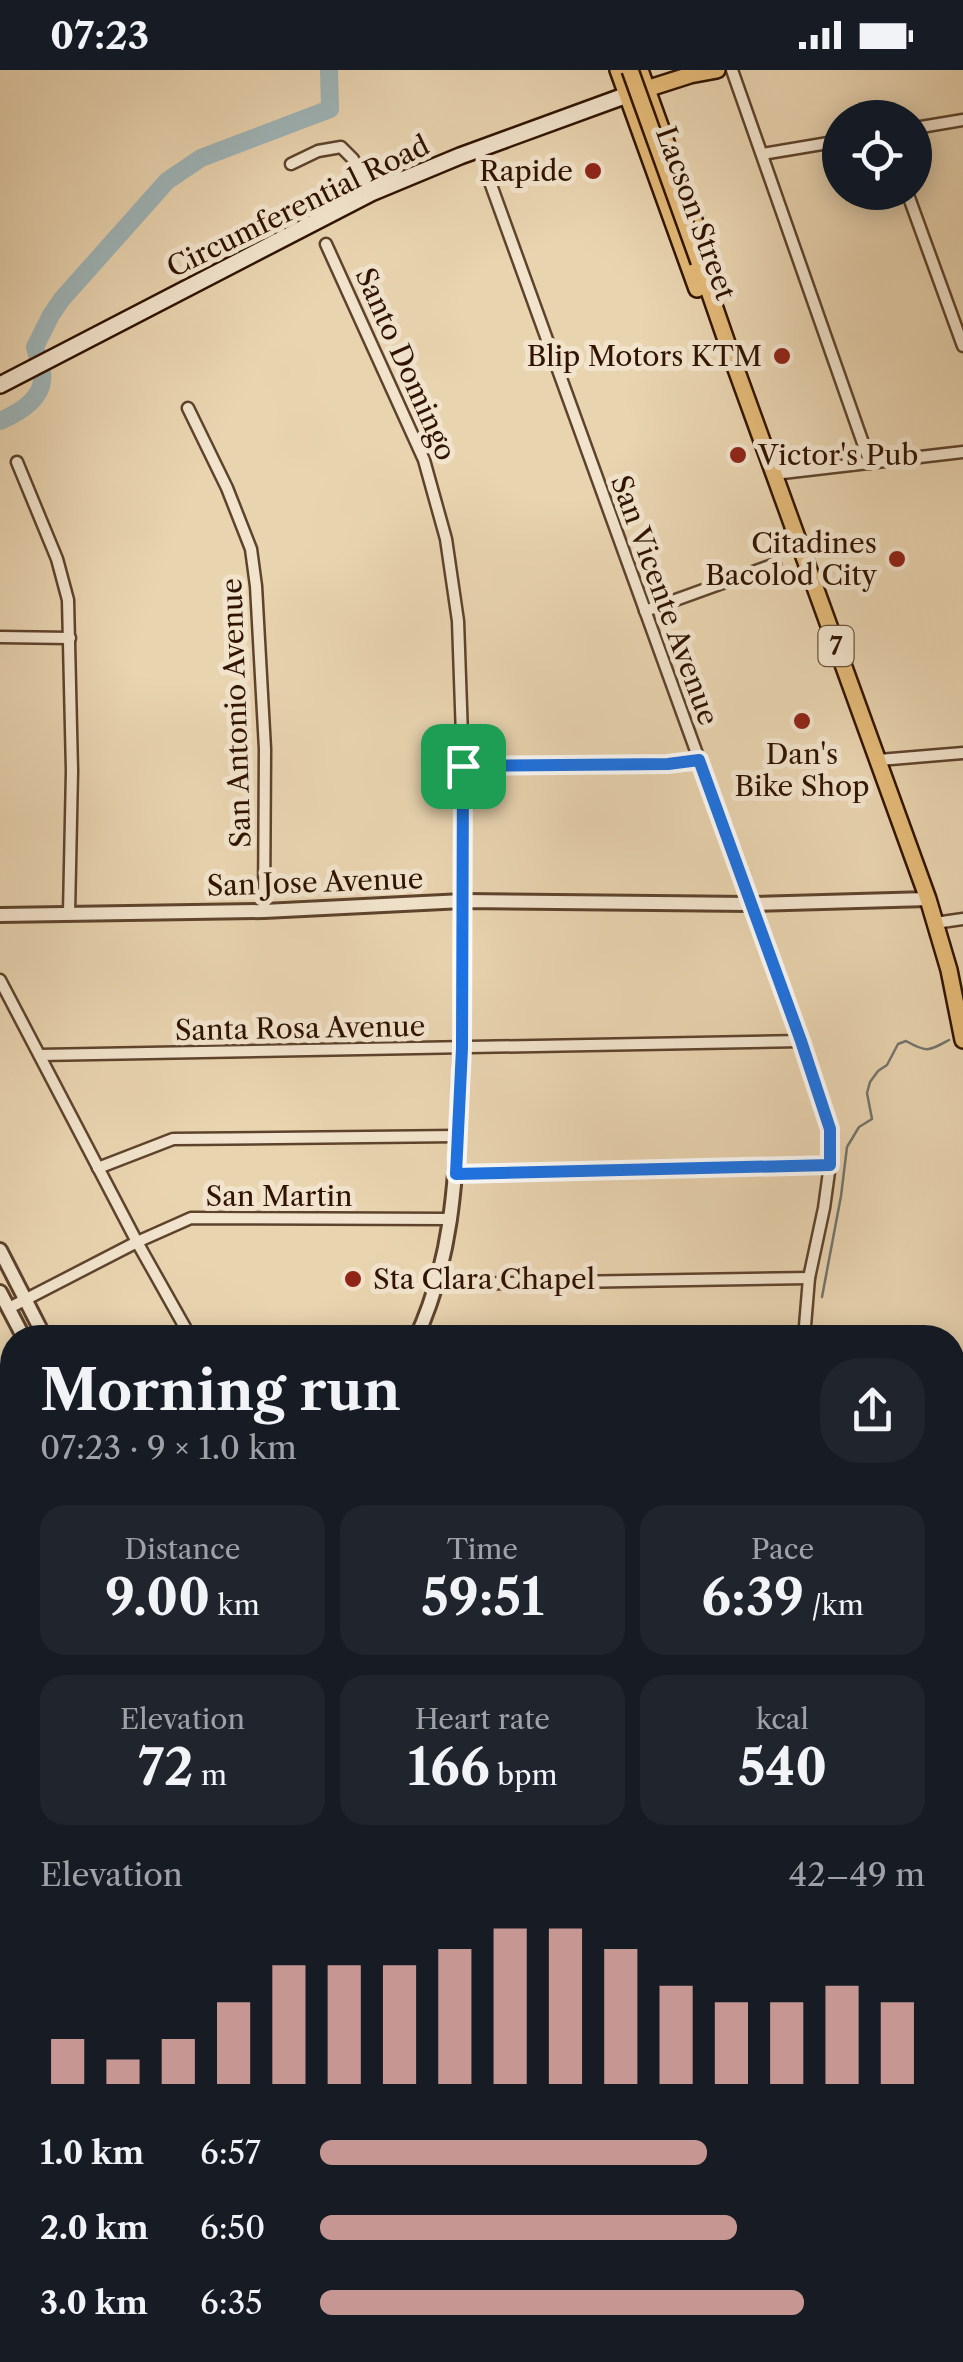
<!DOCTYPE html>
<meta charset="utf-8">
<style>
body{margin:0;font-family:"Libre Caslon Text",serif;background:#20242c;color:#f1f3f6;height:100vh;display:flex;flex-direction:column;font-size:38px;white-space:nowrap}
*{box-sizing:border-box;margin:0}
p{font-size:32px;color:#9ea1a6}
.icon{flex:none;width:55px;height:55px;fill:none;stroke:currentColor;stroke-width:2;stroke-linecap:round;stroke-linejoin:round}
.map{position:relative;flex:1;overflow:hidden}
.side{position:absolute;left:0px;top:1255px;width:965px;height:1038px;display:flex;flex-direction:column;background:#171b24;border-radius:40px 40px 0 0;box-shadow:0 5px 25px #0003}
.side>*{flex:none}
.buttons{position:absolute;left:822px;top:30px;display:grid;gap:20px}
.buttons a{display:grid;place-items:center;width:110px;height:110px;border-radius:50%;background:#171b24;box-shadow:0 5px 25px #0003;font-size:50px}
.pin{position:absolute;display:grid;place-items:center;width:85px;height:85px;color:#fff;margin:-42px;border-radius:20px;box-shadow:0 5px 15px #0006}
.round{display:grid;place-items:center;flex:none;width:105px;height:105px;border-radius:40px;background:#20242c}
.overview{display:flex;align-items:center;justify-content:space-between;height:170px;padding:0 40px}
h1{font-size:55px;font-weight:700;line-height:75px}
.figures{display:grid;grid-template-columns:repeat(3,1fr);gap:15px;height:170px;padding:10px 40px}
.figures div{display:grid;align-content:center;border-radius:25px;background:#20242c;text-align:center}
.figures b{font-size:50px;font-weight:700}
.figures small{font-size:28px;font-weight:400}
.figures p{font-size:28px}
.chart{height:280px;padding:20px 40px}
.chart p{display:flex;justify-content:space-between}
.chart svg{width:100%;height:180px;margin-top:10px;stroke:#c59692;stroke-width:6}
ul{padding:0 40px;list-style:none;font-size:32px}
li{display:grid;grid-template-columns:160px 120px 1fr;align-items:center;height:75px}
li i{height:25px;border-radius:12px;background:#c59692}
.status{display:flex;justify-content:space-between;align-items:center;height:70px;padding:0 50px;background:#171b24;direction:ltr}
.status svg{height:28px;fill:currentColor}
.map>svg:first-child{display:block}
</style>
<div class="status"><b>07:23</b><svg viewBox="0 0 49 12"><path d="M0 12V9h3v3zM5 12V6h3v6zM10 12V3h3v9zM15 12V0h3v12zM26 1h20v11H26zM47 4h2v5h-2z"/></svg></div>
<div class="map">
<svg width="963" height="2292" viewBox="0 0 963 2292">
<rect width="100%" height="100%" fill="#e9d4b0"/>
<filter id="stains"><feTurbulence type="fractalNoise" baseFrequency=".002" numOctaves="4"/><feColorMatrix values="0 0 0 0 .2 0 0 0 0 .09 0 0 0 0 .02 0 0 0 .5 -.17"/></filter>
<radialGradient id="worn" r=".72"><stop offset=".6" stop-color="#630" stop-opacity="0"/><stop offset="1" stop-color="#630" stop-opacity=".3"/></radialGradient>
<path fill="#9eb5b8" stroke="#72746e" stroke-width="2.5" d="M 148,2280 L 321,2280 L 320,2292 L 147,2292 Z"/>
<g fill="none" stroke-linecap="round" stroke-linejoin="round">
<path stroke="#72746e" stroke-width="2.5" d="M 822,1227 L 841,1126 L 847,1077 L 859,1057 L 872,1049 L 867,1023 L 870,1012 L 878,1001 L 887,995 L 898,974 L 906,971 C 927,983 929,981 949,970"/>
<path stroke="#9eb5b8" stroke-width="18" d="M 0,351 C 16,344 40,331 42,311 C 44,301 37,287 35,277 L 51,245 L 62,229 L 167,111 L 201,88 L 330,39 L 329,0"/>
<g stroke="#5e432c" stroke-width="15">
<g id="minor">
<path d="M 732,0 L 870,393"/>
<path d="M 915,58 L 963,50"/>
<path d="M 762,84 L 840,71"/>
<path d="M 291,94 L 318,81 L 341,77 L 353,89 L 371,123"/>
<path d="M 486,101 L 801,971 L 829,1059 L 832,1080 L 824,1138 L 809,1208 L 804,1268"/>
<path d="M 907,122 L 963,276"/>
<path d="M 326,174 L 424,390 L 446,469 L 458,551 L 463,695 L 463,831"/>
<path d="M 188,338 L 227,418 L 251,479 L 256,516 L 265,679 L 264,841"/>
<path d="M 17,392 L 57,489 L 68,530 L 72,701 L 69,843"/>
<path d="M 774,404 L 963,382"/>
<path d="M 645,541 L 775,494"/>
<path d="M 0,567 L 70,568"/>
<path d="M 879,690 L 963,683"/>
<path d="M 463,695 L 668,693 L 699,690"/>
<path d="M 935,853 L 963,849"/>
<path d="M 0,910 L 137,1172 L 191,1268"/>
<path d="M 40,985 L 801,971"/>
<path d="M 98,1098 L 173,1069 L 458,1066"/>
<path d="M 456,1105 L 831,1095"/>
<path d="M 438,1212 L 455,1214 L 809,1208"/>
<path d="M 9,1238 L 137,1172 L 191,1148 L 451,1149"/>
<path d="M 0,1561 L 12,1563"/>
<path d="M 0,1674 L 12,1676"/>
<path d="M 0,1771 L 12,1788"/>
<path d="M 0,1822 L 12,1804"/>
<path d="M 0,1857 L 12,1872"/>
<path d="M 0,1917 L 7,1915 L 12,1917"/>
<path d="M 0,2004 L 12,2033"/>
<path d="M 0,2075 L 12,2069"/>
<path d="M 0,2269 L 12,2266"/>
<path d="M 366,2292 L 381,2292"/>
</g>
</g>
<g stroke="#5e432c" stroke-width="18">
<g id="tertiary">
<path d="M 0,845 L 264,841 L 463,831 L 751,834 L 928,829"/>
<path d="M 0,1180 L 45,1268"/>
<path d="M 0,1222 L 24,1268"/>
<path d="M 416,1268 C 451,1193 456,1113 459,1033 C 462,966 463,899 463,831"/>
<path d="M 952,1406 L 963,1406"/>
<path d="M 0,1464 L 12,1466"/>
<path d="M 952,1629 L 963,1629"/>
<path d="M 952,1648 L 963,1649"/>
</g>
</g>
<g stroke="#301300" stroke-width="20">
<path id="secondary" d="M 0,315 L 371,123 L 460,86 L 627,25"/>
</g>
<g stroke="#301300" stroke-width="20">
<g id="primary">
<path d="M 618,0 L 697,219"/>
<path d="M 640,0 L 713,203"/>
<path d="M 640,21 L 690,5 L 717,0"/>
<path d="M 699,192 L 736,299 L 928,829 L 949,900 L 963,970"/>
<path d="M 963,2292 L 963,2283"/>
</g>
</g>
<use href="#minor" stroke="#f1e3cc" stroke-width="10"/>
<use href="#tertiary" stroke="#f1e3cc" stroke-width="12"/>
<use href="#secondary" stroke="#f1e3cc" stroke-width="15"/>
<use href="#primary" stroke="#e4ba78" stroke-width="15"/>
<g stroke="#301300" stroke-width="20" stroke-linecap="butt">
<path id="primary-bridge" d="M 630,0 L 699,192"/>
</g>
<use href="#primary-bridge" stroke="#e4ba78" stroke-width="15"/>
</g>
<g fill="none" stroke-linecap="round" stroke-linejoin="round">
<g stroke="#fff" stroke-width="20">
<path id="route" d="M 699,690 L 801,971 L 830,1059 L 830,1095 L 456,1104 L 462,978 L 463,696 L 668,694 Z"/>
</g>
<use href="#route" stroke="#1a73e8" stroke-width="12"/>
</g>
<g fill="#8f2418" stroke="#f1e3cc" stroke-width="4">
<circle cx="593" cy="101" r="10"/>
<circle cx="782" cy="286" r="10"/>
<circle cx="738" cy="385" r="10"/>
<circle cx="897" cy="489" r="10"/>
<circle cx="802" cy="651" r="10"/>
<circle cx="353" cy="1209" r="10"/>
</g>
<g text-anchor="middle" stroke-width="10" stroke-linejoin="round" paint-order="stroke">
<rect fill="#f1e3cc" stroke="#6a513d" stroke-width="2.5" x="818.5" y="556" width="35" height="40" rx="8"/>
<g font-size="25" font-weight="bold" fill="#301300">
<text x="836" y="585">7</text>
</g>
<g font-size="28" fill="#301300" stroke="#f1e3cc" text-anchor="end">
<text x="573" y="111">Rapide</text>
<text x="762" y="296">Blip Motors KTM</text>
<text x="758" y="395" text-anchor="start">Victor's Pub</text>
<text x="877" y="483">Citadines<tspan x="877" dy="32">Bacolod City</tspan></text>
<text x="802" y="694" text-anchor="middle">Dan's<tspan x="802" dy="32">Bike Shop</tspan></text>
<text x="373" y="1219" text-anchor="start">Sta Clara Chapel</text>
</g>
<g font-size="28" fill="#301300" stroke="#f1e3cc">
<text transform="translate(298 136) rotate(-26)" y="10">Circumferential Road</text>
<text transform="translate(696 143) rotate(70)" y="10">Lacson Street</text>
<text transform="translate(406 294) rotate(66)" y="10">Santo Domingo</text>
<text transform="translate(665 530) rotate(70)" y="10">San Vicente Avenue</text>
<text transform="translate(236 643) rotate(-92)" y="10">San Antonio Avenue</text>
<text transform="translate(315 812) rotate(-2)" y="10">San Jose Avenue</text>
<text transform="translate(300 958) rotate(-1)" y="10">Santa Rosa Avenue</text>
<text x="279" y="1136">San Martin</text>
</g>
</g>
<rect width="100%" height="100%" filter="url(#stains)"/>
<rect width="100%" height="100%" fill="url(#worn)"/>
</svg>
<div class="buttons">
<a><svg class="icon" aria-label="locate" viewBox="0 0 24 24"><circle cx="12" cy="12" r="6"/><path d="M12 2v4M12 18v4M2 12h4M18 12h4"/></svg></a>
</div>
<div class="pin" style="left:463px;top:696px;background:#1e9e55"><svg class="icon" aria-label="arrive" viewBox="0 0 24 24"><path d="M6 21V4h12l-3 4 3 4H6"/></svg></div>
<section class="side">
<div class="overview"><div><h1>Morning run</h1><p>07:23 · 9 × 1.0 km</p></div><a class="round"><svg class="icon" aria-label="share" viewBox="0 0 24 24"><path d="M12 15V3M7 8l5-5 5 5M5 13v7h14v-7"/></svg></a></div>
<div class="figures">
<div><p>Distance</p><b>9.00<small> km</small></b></div>
<div><p>Time</p><b>59:51</b></div>
<div><p>Pace</p><b>6:39<small> /km</small></b></div>
</div>
<div class="figures">
<div><p>Elevation</p><b>72<small> m</small></b></div>
<div><p>Heart rate</p><b>166<small> bpm</small></b></div>
<div><p>kcal</p><b>540</b></div>
</div>
<div class="chart"><p><span>Elevation</span>42–49 m</p>
<svg viewBox="0 0 160 44" preserveAspectRatio="none"><path d="M5 44V33M15 44V38M25 44V33M35 44V24M45 44V15M55 44V15M65 44V15M75 44V11M85 44V6M95 44V6M105 44V11M115 44V20M125 44V24M135 44V24M145 44V20M155 44V24"/></svg>
</div>
<ul>
<li><b>1.0 km</b>6:57<i style="width:64%"></i></li>
<li><b>2.0 km</b>6:50<i style="width:69%"></i></li>
<li><b>3.0 km</b>6:35<i style="width:80%"></i></li>
</ul>
</section>
</div>
